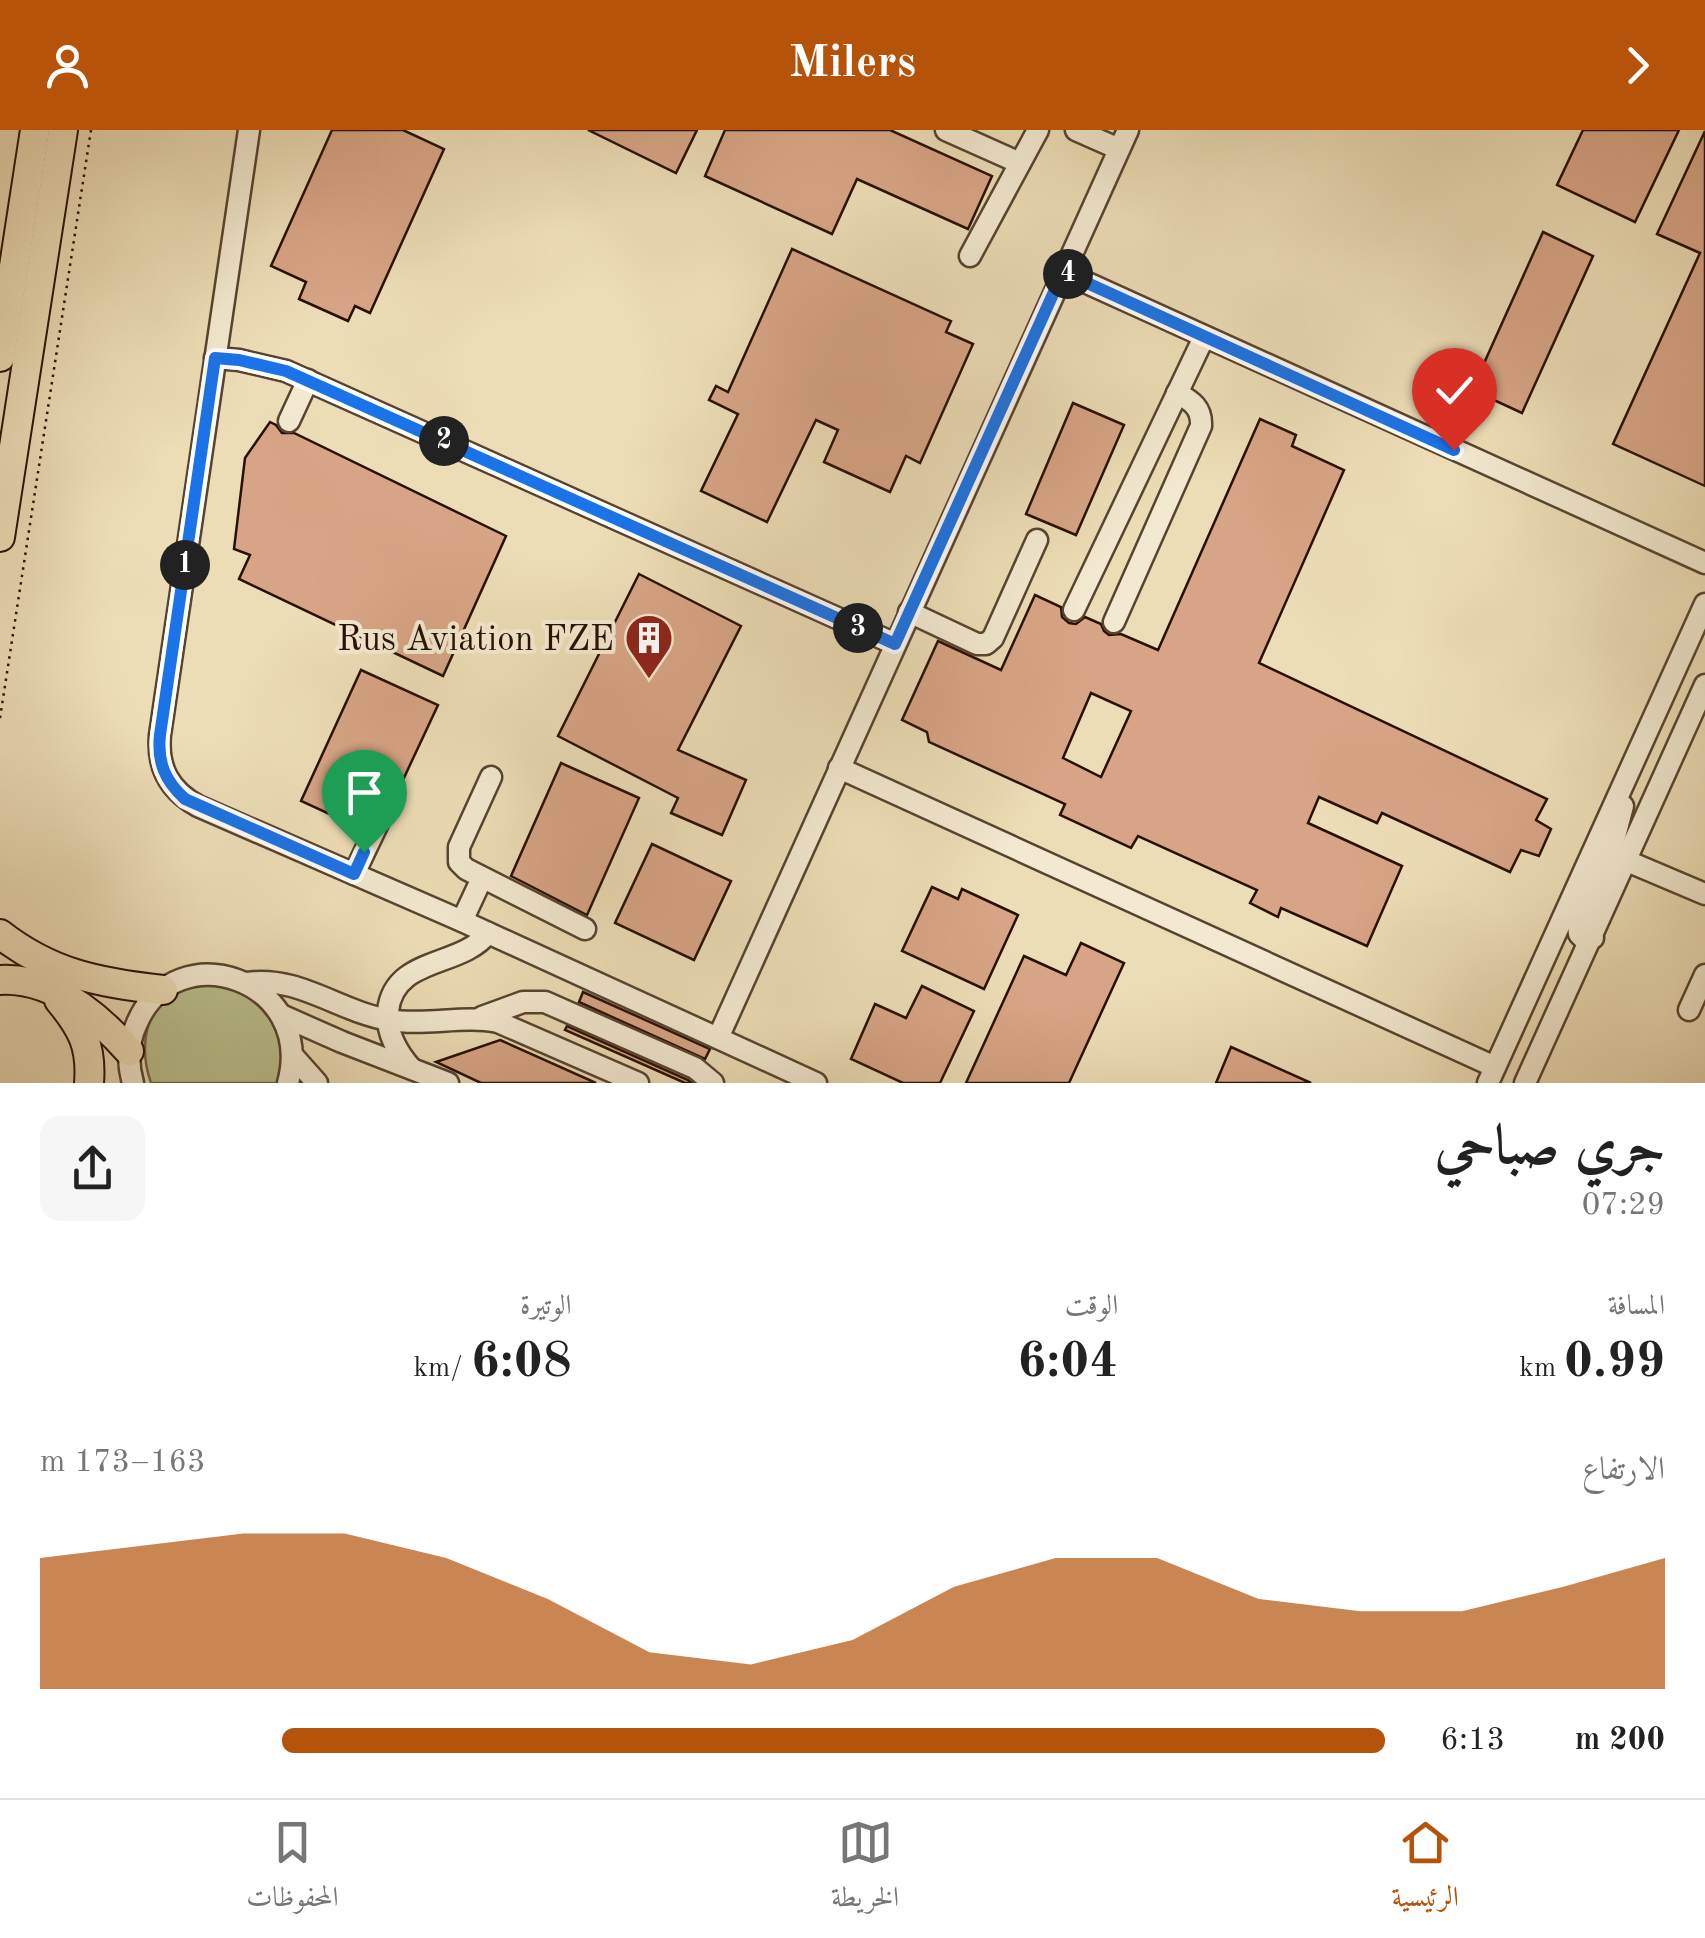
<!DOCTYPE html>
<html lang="ar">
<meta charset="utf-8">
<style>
body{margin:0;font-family:"Old Standard TT",Amiri,serif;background:#f6f6f6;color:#222;direction:rtl;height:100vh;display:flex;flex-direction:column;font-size:38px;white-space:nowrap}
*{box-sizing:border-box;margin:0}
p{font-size:32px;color:#767676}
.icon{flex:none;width:55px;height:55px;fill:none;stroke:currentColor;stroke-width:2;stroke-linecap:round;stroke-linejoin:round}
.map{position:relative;height:953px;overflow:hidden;direction:ltr}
.details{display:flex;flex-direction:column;background:#fff;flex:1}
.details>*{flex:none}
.pin{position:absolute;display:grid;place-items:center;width:85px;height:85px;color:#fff;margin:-102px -42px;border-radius:50% 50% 50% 0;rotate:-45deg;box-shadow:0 0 10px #0007}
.pin .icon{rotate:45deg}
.km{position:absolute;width:50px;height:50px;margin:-25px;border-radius:50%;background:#222;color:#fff;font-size:28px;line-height:50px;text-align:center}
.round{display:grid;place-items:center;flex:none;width:105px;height:105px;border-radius:20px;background:#f6f6f6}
.overview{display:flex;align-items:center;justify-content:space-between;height:170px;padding:0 40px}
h1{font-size:55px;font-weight:700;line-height:75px}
.figures{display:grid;grid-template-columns:repeat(3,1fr);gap:15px;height:170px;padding:10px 40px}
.figures div{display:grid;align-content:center}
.figures b{font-size:50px;font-weight:700}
.figures small{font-size:28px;font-weight:400}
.figures p{font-size:28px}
.chart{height:280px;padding:20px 40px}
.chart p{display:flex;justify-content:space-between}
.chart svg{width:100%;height:180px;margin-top:10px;fill:#b45309;opacity:.7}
ul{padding:0 40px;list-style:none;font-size:32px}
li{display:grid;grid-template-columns:160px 120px 1fr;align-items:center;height:75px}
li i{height:25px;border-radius:12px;background:#b45309}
header{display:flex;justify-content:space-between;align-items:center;height:130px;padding:0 40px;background:#b45309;color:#fff;font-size:45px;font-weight:700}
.menu{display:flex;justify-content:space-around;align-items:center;height:140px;border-top:2px solid #e0e0e0;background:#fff;font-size:28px;color:#767676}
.menu a{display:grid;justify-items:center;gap:5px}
.menu .active{color:#b45309}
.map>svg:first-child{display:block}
</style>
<header><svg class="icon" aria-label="forward" viewBox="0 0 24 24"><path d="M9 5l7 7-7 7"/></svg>Milers<svg class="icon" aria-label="person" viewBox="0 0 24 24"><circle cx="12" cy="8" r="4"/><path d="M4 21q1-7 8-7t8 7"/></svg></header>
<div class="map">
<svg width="1705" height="953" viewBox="0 0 1705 953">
<rect width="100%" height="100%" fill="#edddb6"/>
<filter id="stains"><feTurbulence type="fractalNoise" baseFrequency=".002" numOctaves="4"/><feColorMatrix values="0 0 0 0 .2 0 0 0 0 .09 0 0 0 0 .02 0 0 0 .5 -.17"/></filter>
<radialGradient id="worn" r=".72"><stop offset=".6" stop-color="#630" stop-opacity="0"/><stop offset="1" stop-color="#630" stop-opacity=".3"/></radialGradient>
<path fill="#b9c08d" stroke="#706848" stroke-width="2.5" d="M 223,847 L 284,891 L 282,953 L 151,953 C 140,922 142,879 176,860 C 188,853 208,851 223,847 Z"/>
<g fill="#d7a585" stroke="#271004" stroke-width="2.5" fill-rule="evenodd">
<path d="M 332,0 L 403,0 L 444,19 L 370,183 L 355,176 L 348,191 L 299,169 L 306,152 L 271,136 Z"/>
<path d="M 588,0 L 697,0 L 676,43 Z"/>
<path d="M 725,0 L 890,0 L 992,46 L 968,99 L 857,49 L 832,104 L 705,46 Z"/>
<path d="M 1583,0 L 1679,0 L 1635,92 L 1557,55 Z"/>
<path d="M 1705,1 L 1705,356 L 1613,314 L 1700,123 L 1657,104 Z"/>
<path d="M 1543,102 L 1593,126 L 1522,283 L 1472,260 Z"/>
<path d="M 792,119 L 951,191 L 946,202 L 973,214 L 920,333 L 906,326 L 890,362 L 824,332 L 838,300 L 816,290 L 767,392 L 701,361 L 738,284 L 709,270 L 716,256 L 728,262 Z"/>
<path d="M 1073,273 L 1124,295 L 1076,405 L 1026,384 Z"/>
<path d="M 1260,289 L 1296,305 L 1292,316 L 1344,340 L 1259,533 L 1547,669 L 1536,690 L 1551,699 L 1539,726 L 1521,720 L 1510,742 L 1382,683 L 1377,693 L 1319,667 L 1308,693 L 1402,736 L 1367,816 L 1281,778 L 1278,787 L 1250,773 L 1257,760 L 1138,706 L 1131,718 L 1060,685 L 1065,674 L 929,612 L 927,602 L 902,590 L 938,511 L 1001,540 L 1035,465 L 1061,477 L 1062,487 L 1069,493 L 1076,494 L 1085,487 L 1101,494 L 1104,501 L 1109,505 L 1121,504 L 1158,520 ZM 1091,563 L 1131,581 L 1101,647 L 1063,628 Z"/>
<path d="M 270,292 L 276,295 L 282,303 L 294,303 L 506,406 L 443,546 L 239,449 L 250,425 L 234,419 L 245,328 Z"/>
<path d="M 639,444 L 741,496 L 678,620 L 746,650 L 722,705 L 671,683 L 678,668 L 558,606 Z"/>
<path d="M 361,540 L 438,575 L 402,652 L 393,648 L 384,651 L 360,698 L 301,671 Z"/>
<path d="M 561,633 L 639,668 L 587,785 L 511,746 Z"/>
<path d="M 652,714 L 731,751 L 694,830 L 615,793 Z"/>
<path d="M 932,757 L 958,769 L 962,759 L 1018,785 L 984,859 L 902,821 Z"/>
<path d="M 1081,813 L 1124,833 L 1069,953 L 966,953 L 1024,826 L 1066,845 Z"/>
<path d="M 922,856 L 974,881 L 940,953 L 903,953 L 851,929 L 875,874 L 906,888 Z"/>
<path d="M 583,862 L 710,919 L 705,929 L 579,872 Z"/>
<path d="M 567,896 L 688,950 L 692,953 L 685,953 L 565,900 Z"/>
<path d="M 500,910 L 596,953 L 481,953 L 436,932 Z"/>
<path d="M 1231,917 L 1311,953 L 1216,953 Z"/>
</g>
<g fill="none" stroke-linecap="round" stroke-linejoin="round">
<g stroke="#584330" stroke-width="25">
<g id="minor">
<path d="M 249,0 L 160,605 C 157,638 169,660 198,676 L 462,791 L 816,953"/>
<path d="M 946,0 L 1020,33"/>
<path d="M 1076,0 L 1119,19"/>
<path d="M 970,126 L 1038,0"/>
<path d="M 1063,142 L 1705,433"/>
<path d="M 215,228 L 239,230 L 286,241 L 895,514"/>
<path d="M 289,291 L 308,250"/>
<path d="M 1074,480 L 1204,207"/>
<path d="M 909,482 L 977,514 L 986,514 L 993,508 L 1037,410"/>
<path d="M 1114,492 L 1201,296 C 1202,278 1192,271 1177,263"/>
<path d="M 839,638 L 1495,937"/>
<path d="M 491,647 L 459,717 L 459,732 L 466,739 L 585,799"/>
<path d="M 1627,731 L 1705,764"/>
<path d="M 354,744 L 393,662"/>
<path d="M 462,791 L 482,748"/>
<path d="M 1593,808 L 1583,808 L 1579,804 L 1578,794 L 1612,718 L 1623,676"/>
<path d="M 247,853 C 298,845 340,882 389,890 C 426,896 463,885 498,892 L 638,953"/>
<path d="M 1689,880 L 1705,845"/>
<path d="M 281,885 L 342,912 L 448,953"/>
<path d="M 482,887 L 523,872 L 545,872 L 695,938 L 713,953"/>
<path d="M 718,908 L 1128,0"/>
<path d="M 293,926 L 317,953"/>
<path d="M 411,938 C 397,922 386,903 388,881 C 394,826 461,838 488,803"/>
<path d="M 133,953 C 127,932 128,912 137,893 C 176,802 316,850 288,953"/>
<path d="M 1488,953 L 1705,474"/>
<path d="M 1525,953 L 1705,555"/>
</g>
</g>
<g stroke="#271004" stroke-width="32">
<g id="highway">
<path d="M 0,227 L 35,0"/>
<path d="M 0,407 L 63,0"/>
<path d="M 0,804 C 51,844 100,853 163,860"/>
<path d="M 0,850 C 52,847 96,884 129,921"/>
<path d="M 59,870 C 82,898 92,916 89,953"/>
</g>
</g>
<path stroke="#271004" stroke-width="2.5" stroke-dasharray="2.5 5" stroke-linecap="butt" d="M 0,588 L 91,0"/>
<use href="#minor" stroke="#f3e9d0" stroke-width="20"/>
<use href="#highway" stroke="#edddb6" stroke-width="28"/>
</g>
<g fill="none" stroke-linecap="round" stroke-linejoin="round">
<g stroke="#fff" stroke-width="20">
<path id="route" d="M 364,722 L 354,744 L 185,669 C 165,651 157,632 160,605 L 215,228 L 239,230 L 286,241 L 895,514 L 1063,142 L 1454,320"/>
</g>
<use href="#route" stroke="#1a73e8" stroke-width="12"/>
</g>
<defs>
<g id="building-pin" transform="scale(2.5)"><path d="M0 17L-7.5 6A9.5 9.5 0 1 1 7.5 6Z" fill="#8f2418" stroke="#f3e9d0"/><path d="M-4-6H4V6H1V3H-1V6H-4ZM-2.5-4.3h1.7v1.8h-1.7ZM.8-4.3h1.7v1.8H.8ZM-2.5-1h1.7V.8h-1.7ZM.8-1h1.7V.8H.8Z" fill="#fff"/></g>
</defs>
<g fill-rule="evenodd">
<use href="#building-pin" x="649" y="508"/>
</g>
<g text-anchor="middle" stroke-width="8" stroke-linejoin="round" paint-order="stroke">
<g font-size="35" fill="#271004" stroke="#f3e9d0" text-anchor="end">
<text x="614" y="520">Rus Aviation FZE</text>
</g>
</g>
<rect width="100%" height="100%" filter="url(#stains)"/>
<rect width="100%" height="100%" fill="url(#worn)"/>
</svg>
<div class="pin" style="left:364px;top:722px;background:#1e9e55"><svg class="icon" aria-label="arrive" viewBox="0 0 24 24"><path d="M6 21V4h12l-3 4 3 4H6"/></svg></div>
<div class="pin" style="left:1454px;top:320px;background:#d93025"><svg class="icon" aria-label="check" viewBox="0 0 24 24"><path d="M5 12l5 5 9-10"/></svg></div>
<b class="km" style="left:185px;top:435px">1</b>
<b class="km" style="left:444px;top:311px">2</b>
<b class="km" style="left:858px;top:498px">3</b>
<b class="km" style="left:1068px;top:144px">4</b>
</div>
<section class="details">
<div class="overview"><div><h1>جري صباحي</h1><p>07:29</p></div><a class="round"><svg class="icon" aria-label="share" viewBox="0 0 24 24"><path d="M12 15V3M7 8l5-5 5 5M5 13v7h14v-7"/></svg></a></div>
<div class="figures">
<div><p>المسافة</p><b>0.99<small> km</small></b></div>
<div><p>الوقت</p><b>6:04</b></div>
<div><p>الوتيرة</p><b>6:08<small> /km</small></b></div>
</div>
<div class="chart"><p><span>الارتفاع</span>163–173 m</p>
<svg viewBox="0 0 160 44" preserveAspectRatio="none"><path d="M0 44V12L10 9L20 6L30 6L40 12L50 22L60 35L70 38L80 32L90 19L100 12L110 12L120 22L130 25L140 25L150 19L160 12V44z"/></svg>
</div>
<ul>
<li><b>200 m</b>6:13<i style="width:82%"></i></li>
</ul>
</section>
<nav class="menu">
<a class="active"><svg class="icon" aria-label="home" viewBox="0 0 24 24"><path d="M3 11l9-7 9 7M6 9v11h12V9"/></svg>الرئيسية</a>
<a><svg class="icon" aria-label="map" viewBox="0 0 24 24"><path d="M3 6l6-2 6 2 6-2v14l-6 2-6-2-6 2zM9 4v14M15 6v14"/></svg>الخريطة</a>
<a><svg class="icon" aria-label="saved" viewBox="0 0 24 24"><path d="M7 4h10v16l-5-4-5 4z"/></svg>المحفوظات</a>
</nav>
